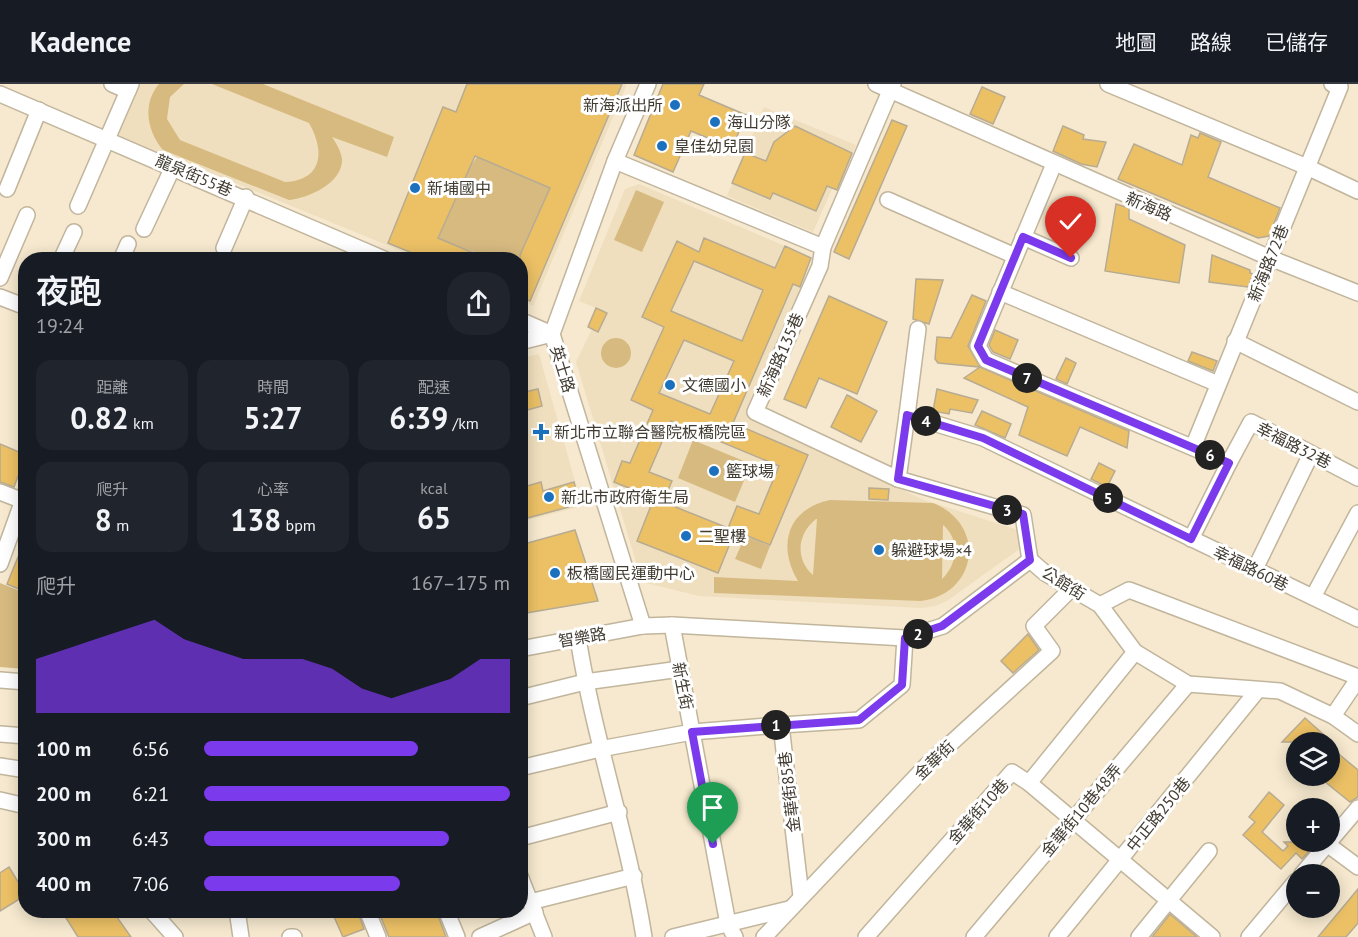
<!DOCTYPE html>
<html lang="zh-TW">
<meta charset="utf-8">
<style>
body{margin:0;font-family:"PT Sans","Noto Sans TC",sans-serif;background:#20242c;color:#f1f3f6;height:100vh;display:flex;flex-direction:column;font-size:22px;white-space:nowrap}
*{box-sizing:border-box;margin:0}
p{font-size:20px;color:#9ea1a6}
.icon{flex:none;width:33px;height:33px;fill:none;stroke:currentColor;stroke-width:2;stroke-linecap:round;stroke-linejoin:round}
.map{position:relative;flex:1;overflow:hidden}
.drawer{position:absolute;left:18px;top:168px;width:510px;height:666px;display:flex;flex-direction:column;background:#171b24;border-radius:24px;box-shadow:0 3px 15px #0003}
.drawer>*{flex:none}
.buttons{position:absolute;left:1286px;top:648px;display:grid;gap:12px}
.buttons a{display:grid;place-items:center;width:54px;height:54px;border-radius:50%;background:#171b24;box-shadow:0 3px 15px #0003;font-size:30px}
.pin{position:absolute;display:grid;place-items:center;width:51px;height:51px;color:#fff;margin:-62px -26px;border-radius:50% 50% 50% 0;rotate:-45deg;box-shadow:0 0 6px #0007}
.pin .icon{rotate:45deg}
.km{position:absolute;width:30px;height:30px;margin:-15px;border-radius:50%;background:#222;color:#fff;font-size:16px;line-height:30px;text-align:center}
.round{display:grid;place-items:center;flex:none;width:63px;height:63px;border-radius:24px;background:#20242c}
.headline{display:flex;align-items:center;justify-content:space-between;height:102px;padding:0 18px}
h1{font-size:33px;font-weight:600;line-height:45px}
.figures{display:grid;grid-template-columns:repeat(3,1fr);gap:9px;height:102px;padding:6px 18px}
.figures div{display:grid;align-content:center;border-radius:15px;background:#20242c;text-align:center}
.figures b{font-size:30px;font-weight:600}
.figures small{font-size:16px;font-weight:400}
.figures p{font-size:16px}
.chart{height:168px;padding:12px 18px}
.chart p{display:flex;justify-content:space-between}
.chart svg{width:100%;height:108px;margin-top:6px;fill:#7c3aed;opacity:.7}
ul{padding:0 18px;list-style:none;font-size:20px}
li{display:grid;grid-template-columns:96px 72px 1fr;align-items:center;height:45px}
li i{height:15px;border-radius:8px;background:#7c3aed}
header{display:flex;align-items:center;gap:36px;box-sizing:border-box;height:84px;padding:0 30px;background:#171b24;border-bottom:2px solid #363941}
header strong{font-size:28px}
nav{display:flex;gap:33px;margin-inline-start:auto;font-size:21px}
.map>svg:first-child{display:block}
</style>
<header>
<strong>Kadence</strong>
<nav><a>地圖</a><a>路線</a><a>已儲存</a></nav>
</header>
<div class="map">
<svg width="1358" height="853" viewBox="0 0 1358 853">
<rect width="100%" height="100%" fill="#f6e9cf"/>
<g fill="#f0dfbe">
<path d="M 140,0 L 627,0 L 533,222 L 521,216 L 520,176 L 421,175 L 118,51 Z"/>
<path d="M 764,23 L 856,61 L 837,106 L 832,105 L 813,148 L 727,112 Z"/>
<path d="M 639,100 L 785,162 L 776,183 L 781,194 L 802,204 L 747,323 L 748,334 L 924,416 L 1021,447 L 1025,454 L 1018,466 L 947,517 L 935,522 L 921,524 L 699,512 L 642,498 L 576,278 L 592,245 L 588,243 L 596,224 L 579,217 L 625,105 Z"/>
<path d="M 539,270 L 582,422 L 521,438 L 521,274 Z"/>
</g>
<g fill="#d6ba80" fill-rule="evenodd">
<path d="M 159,0 L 184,0 L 170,13 L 167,35 L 180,56 L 285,98 C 323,96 325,67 309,39 L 212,0 L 263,0 L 394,53 L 387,73 L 332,53 C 336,59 341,67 342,75 C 343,99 309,114 289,116 L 163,66 C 147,47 142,20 159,0 Z"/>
<path d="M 477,73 L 550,104 L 518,175 L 493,175 L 438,155 L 469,84 Z"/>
<path d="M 636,106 L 664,118 L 642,168 L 614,156 Z"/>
<circle cx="616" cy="269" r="15"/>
<path d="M 693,356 L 751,380 L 735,418 L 678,394 Z"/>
<path d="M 830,416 L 933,419 C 987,440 978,510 921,517 L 714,509 L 714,493 L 798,497 C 777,462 787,425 830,416 ZM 816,435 L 817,435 L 813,491 C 795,475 797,450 816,435 ZM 943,441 C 960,455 958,480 942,495 Z"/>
<path d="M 745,452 L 770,462 L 761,485 L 735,475 Z"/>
<path d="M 0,499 L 25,509 L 25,585 L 0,583 Z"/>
</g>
<g fill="#ecc166" stroke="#b7ab92" stroke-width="1.5" fill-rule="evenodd">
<path d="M 467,0 L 622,0 L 530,217 L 520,213 L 520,171 L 550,104 L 475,72 L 438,154 L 490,176 L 429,176 L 388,159 L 443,23 L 456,28 Z"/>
<path d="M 663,0 L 704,0 L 699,11 L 746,31 L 732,64 L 691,47 L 673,88 L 634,71 Z"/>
<path d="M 982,3 L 1005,13 L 993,40 L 970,30 Z"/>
<path d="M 892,36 L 907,42 L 849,175 L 834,168 Z"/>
<path d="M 795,42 L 852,69 L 837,106 L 827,102 L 816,127 L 773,109 L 770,115 L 732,99 L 745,69 L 766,77 L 774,58 Z"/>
<path d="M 1063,42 L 1084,51 L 1083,55 L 1106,58 L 1097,83 L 1081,80 L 1053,67 Z"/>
<path d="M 1200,49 L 1221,58 L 1208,93 L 1280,124 L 1269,152 L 1258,154 L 1118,95 L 1134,60 L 1182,81 L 1191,51 L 1198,54 Z"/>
<path d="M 1116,120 L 1129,124 L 1129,135 L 1185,161 L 1179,199 L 1105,187 Z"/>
<path d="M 704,154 L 775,184 L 785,162 L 811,174 L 800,203 L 793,200 L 733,339 L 808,371 L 770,461 L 735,447 L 718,489 L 637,457 L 654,414 L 614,398 L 622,377 L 630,379 L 653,326 L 631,316 L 664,243 L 642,233 L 677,157 L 699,168 ZM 694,177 L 763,206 L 742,257 L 671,227 ZM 684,256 L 734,277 L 710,330 L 659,309 ZM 671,337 L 779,382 L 759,430 L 737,422 L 728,444 L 663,418 L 672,397 L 649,388 Z"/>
<path d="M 1212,171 L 1250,186 L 1250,189 L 1253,190 L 1248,203 L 1209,198 Z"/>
<path d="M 916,195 L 943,196 L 929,240 L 913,235 Z"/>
<path d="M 972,211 L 986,217 L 968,262 L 980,283 L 938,279 L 935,275 L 937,253 L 951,254 Z"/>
<path d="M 829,212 L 887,238 L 857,310 L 819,294 L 806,324 L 784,315 Z"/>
<path d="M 596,224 L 607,229 L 598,248 L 588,243 Z"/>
<path d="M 995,246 L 1018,256 L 1010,275 L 993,268 L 989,261 Z"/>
<path d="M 1192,268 L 1217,277 L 1213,287 L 1188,277 Z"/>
<path d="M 1066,274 L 1076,279 L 1067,300 L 1056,295 Z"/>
<path d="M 980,283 L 1129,347 L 1127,364 L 1080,343 L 1067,372 L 1019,351 L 1028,323 L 964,294 Z"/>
<path d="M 538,305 L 542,322 L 520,328 L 520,309 Z"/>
<path d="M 937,305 L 978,316 L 972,329 L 950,325 L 949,330 L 933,327 Z"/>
<path d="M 847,311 L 877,327 L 861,358 L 831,343 Z"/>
<path d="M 982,327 L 1011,340 L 1005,354 L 975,341 Z"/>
<path d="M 0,360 L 26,371 L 14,403 L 0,398 Z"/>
<path d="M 1099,379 L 1115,387 L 1107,403 L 1091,395 Z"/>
<path d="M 541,398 L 543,407 L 574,398 L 580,420 L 520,436 L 520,404 Z"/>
<path d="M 869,404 L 889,405 L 888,416 L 869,415 Z"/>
<path d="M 575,446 L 598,517 L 520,530 L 520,461 Z"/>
<path d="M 25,456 L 26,456 L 26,508 L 7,500 Z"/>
<path d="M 1028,550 L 1039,566 L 1013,589 L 1001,577 Z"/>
<path d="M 1305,634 L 1332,658 L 1282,658 Z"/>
<path d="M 1329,662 L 1358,686 L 1358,713 L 1350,718 L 1318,692 L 1329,692 Z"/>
<path d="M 1269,708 L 1284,721 L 1262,748 L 1283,767 L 1288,762 L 1284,758 L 1317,758 L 1302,775 L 1296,769 L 1281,785 L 1243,751 L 1255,738 L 1249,733 Z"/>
<path d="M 9,783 L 26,811 L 0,827 L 0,789 Z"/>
<path d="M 1358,805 L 1358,839 L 1346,853 L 1318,853 Z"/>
<path d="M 61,826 L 112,826 L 131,853 L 78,853 Z"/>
<path d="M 331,826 L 357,826 L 364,845 L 343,853 Z"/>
<path d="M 378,826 L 436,826 L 446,853 L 389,853 Z"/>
<path d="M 1170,830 L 1197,853 L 1152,853 Z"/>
</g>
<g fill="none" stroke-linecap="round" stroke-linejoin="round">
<g stroke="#c1b59c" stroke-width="18">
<g id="minor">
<path d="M 112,0 L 128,7"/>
<path d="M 876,0 L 1270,174 L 1358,209"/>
<path d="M 893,0 L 823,163 L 820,182 L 755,328 L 898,395 L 1023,431 L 1030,476"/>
<path d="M 1108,0 L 1307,83 L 1358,107"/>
<path d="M 0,10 L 386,176"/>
<path d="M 615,77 L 823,163"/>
<path d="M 1054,80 L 978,262 L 986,276 L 1229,379 L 1251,338 L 1358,394"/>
<path d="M 7,105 L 39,26"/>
<path d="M 888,116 L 1015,172"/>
<path d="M 78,122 L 131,0"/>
<path d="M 144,145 L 173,83"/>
<path d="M 1023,153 L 1071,174"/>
<path d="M 224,164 L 246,113"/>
<path d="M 61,176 L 74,148"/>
<path d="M 121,176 L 128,160"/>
<path d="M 0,194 L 27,131"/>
<path d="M 1000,208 L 1218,300"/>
<path d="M 0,213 L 26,223"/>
<path d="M 520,236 L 552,250"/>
<path d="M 1235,257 L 1358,318"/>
<path d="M 520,258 L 552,250"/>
<path d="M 907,331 L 918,245"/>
<path d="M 1193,363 L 1340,3 L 1332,0"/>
<path d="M 898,395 L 907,331 L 983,354 L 1358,535"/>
<path d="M 0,408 L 26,418"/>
<path d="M 1191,455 L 1229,379"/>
<path d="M 1030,476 L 1045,489 L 1100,521 L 1135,568 L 1188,600 L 1280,607 L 1333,632 L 1358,650"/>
<path d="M 0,480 L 26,408"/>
<path d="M 1255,485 L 1311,370"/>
<path d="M 1313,513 L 1358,429"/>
<path d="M 1100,521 L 1129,506 L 1358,593"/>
<path d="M 672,541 L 728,840 L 735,853"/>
<path d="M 643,542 L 552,250 L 615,77 L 648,0"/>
<path d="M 578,554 C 594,655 628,752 644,853"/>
<path d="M 520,565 L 643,542 L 672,541 L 905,554 L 943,542 L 1030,476"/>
<path d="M 0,596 L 26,598"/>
<path d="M 520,614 L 585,598 L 680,585"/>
<path d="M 1333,632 L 1358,595"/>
<path d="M 0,650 L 26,652"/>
<path d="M 0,682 L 26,686"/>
<path d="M 520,684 L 600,665 L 692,648 L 781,641"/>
<path d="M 1029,699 L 1212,853"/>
<path d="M 0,716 L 26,722"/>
<path d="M 520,754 L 619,728"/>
<path d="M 1327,760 L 1358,783"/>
<path d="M 1302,790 L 1358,724"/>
<path d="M 520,792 L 544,853"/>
<path d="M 801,812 L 781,641 L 859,636 L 902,601 L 905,554"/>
<path d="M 530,818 L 634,792"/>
<path d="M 151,826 L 175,853"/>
<path d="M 237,826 L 241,853"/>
<path d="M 367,826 L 378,853"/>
<path d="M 446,826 L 457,853"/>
<path d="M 290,853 L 294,853"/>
<path d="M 480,853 L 535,828"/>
<path d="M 673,853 L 789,825"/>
<path d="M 764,853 L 926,682 L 1052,567 L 1034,542 L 1072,504"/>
<path d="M 866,853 L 1012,688 L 1029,699 L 1135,568"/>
<path d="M 974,853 L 1188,600"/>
<path d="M 1057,853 L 1257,607"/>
<path d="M 1139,853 L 1209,767"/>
<path d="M 1249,853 L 1296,797"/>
</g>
</g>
<use href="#minor" stroke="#fff" stroke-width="15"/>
</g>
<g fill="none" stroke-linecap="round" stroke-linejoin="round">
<g stroke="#fff" stroke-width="12">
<path id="route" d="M 713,760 L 692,648 L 859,636 L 902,601 L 905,554 L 942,542 L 1030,476 L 1023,430 L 898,395 L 907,331 L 983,354 L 1191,455 L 1229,379 L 986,276 L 978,262 L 1023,153 L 1071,174"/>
</g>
<use href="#route" stroke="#7c3aed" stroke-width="8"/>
</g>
<g fill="#1b71be" stroke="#fff" stroke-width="2">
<circle cx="675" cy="21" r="6"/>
<circle cx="715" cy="38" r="6"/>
<circle cx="662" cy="62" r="6"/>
<circle cx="415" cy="104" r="6"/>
<circle cx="670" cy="301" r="6"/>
<path d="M538 339h6v6h6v6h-6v6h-6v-6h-6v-6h6z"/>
<circle cx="714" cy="387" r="6"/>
<circle cx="549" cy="413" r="6"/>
<circle cx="686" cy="452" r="6"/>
<circle cx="879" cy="466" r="6"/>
<circle cx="555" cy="489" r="6"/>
</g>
<g text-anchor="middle" stroke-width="6" stroke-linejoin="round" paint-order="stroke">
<g font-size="16" fill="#413b31" stroke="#fff" text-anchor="start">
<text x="663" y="27" text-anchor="end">新海派出所</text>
<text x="727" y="44">海山分隊</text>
<text x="674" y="68">皇佳幼兒園</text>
<text x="427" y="110">新埔國中</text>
<text x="682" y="307">文德國小</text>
<text x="554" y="354">新北市立聯合醫院板橋院區</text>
<text x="726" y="393">籃球場</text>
<text x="561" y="419">新北市政府衛生局</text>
<text x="698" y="458">二聖樓</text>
<text x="891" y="472">躲避球場×4</text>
<text x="567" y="495">板橋國民運動中心</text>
</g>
<g font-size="16" fill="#413b31" stroke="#fff">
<text transform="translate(194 91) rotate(23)" y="6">龍泉街55巷</text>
<text transform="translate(1149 122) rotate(23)" y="6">新海路</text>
<text transform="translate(1268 179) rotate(-68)" y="6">新海路72巷</text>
<text transform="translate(780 271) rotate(-66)" y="6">新海路135巷</text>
<text transform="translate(563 285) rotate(73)" y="6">英士路</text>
<text transform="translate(1294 361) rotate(27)" y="6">幸福路32巷</text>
<text transform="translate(1251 484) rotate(26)" y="6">幸福路60巷</text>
<text transform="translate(1064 499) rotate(32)" y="6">公館街</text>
<text transform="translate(582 553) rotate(-10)" y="6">智樂路</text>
<text transform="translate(683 602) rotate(79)" y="6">新生街</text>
<text transform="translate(934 676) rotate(-44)" y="6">金華街</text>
<text transform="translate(789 708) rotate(-97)" y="6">金華街85巷</text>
<text transform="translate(1081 726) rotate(-50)" y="6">金華街10巷48弄</text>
<text transform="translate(978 727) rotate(-48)" y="6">金華街10巷</text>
<text transform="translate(1158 730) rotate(-51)" y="6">中正路250巷</text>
</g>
</g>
</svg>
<div class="buttons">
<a><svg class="icon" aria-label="layers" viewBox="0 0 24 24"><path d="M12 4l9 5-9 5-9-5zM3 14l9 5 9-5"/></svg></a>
<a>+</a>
<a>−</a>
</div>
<div class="pin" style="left:713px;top:760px;background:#1e9e55"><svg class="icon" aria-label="arrive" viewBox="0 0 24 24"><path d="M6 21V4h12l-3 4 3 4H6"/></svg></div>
<div class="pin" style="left:1071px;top:174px;background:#d93025"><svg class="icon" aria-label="check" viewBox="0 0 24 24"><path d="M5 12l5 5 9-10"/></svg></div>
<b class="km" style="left:776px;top:641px">1</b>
<b class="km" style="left:918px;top:550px">2</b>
<b class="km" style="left:1007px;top:426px">3</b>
<b class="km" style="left:926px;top:337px">4</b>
<b class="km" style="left:1108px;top:414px">5</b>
<b class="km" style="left:1210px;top:371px">6</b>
<b class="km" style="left:1027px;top:294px">7</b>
<section class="drawer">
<div class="headline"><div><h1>夜跑</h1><p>19:24</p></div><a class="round"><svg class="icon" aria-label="share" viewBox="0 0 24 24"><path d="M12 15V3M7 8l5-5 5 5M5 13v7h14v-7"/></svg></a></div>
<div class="figures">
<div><p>距離</p><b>0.82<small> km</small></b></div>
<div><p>時間</p><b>5:27</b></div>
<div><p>配速</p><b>6:39<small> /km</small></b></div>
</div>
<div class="figures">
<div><p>爬升</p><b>8<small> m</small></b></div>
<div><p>心率</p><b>138<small> bpm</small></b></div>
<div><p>kcal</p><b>65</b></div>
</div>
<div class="chart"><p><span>爬升</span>167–175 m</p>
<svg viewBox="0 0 160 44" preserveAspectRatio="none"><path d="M0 44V22L10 18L20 14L30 10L40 6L50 14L60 18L70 22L80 22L90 22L100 26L110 34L120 38L130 34L140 30L150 22L160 22V44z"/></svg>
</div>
<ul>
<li><b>100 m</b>6:56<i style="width:70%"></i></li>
<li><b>200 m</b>6:21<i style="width:100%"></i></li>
<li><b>300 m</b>6:43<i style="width:80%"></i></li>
<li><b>400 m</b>7:06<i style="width:64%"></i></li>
</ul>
</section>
</div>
